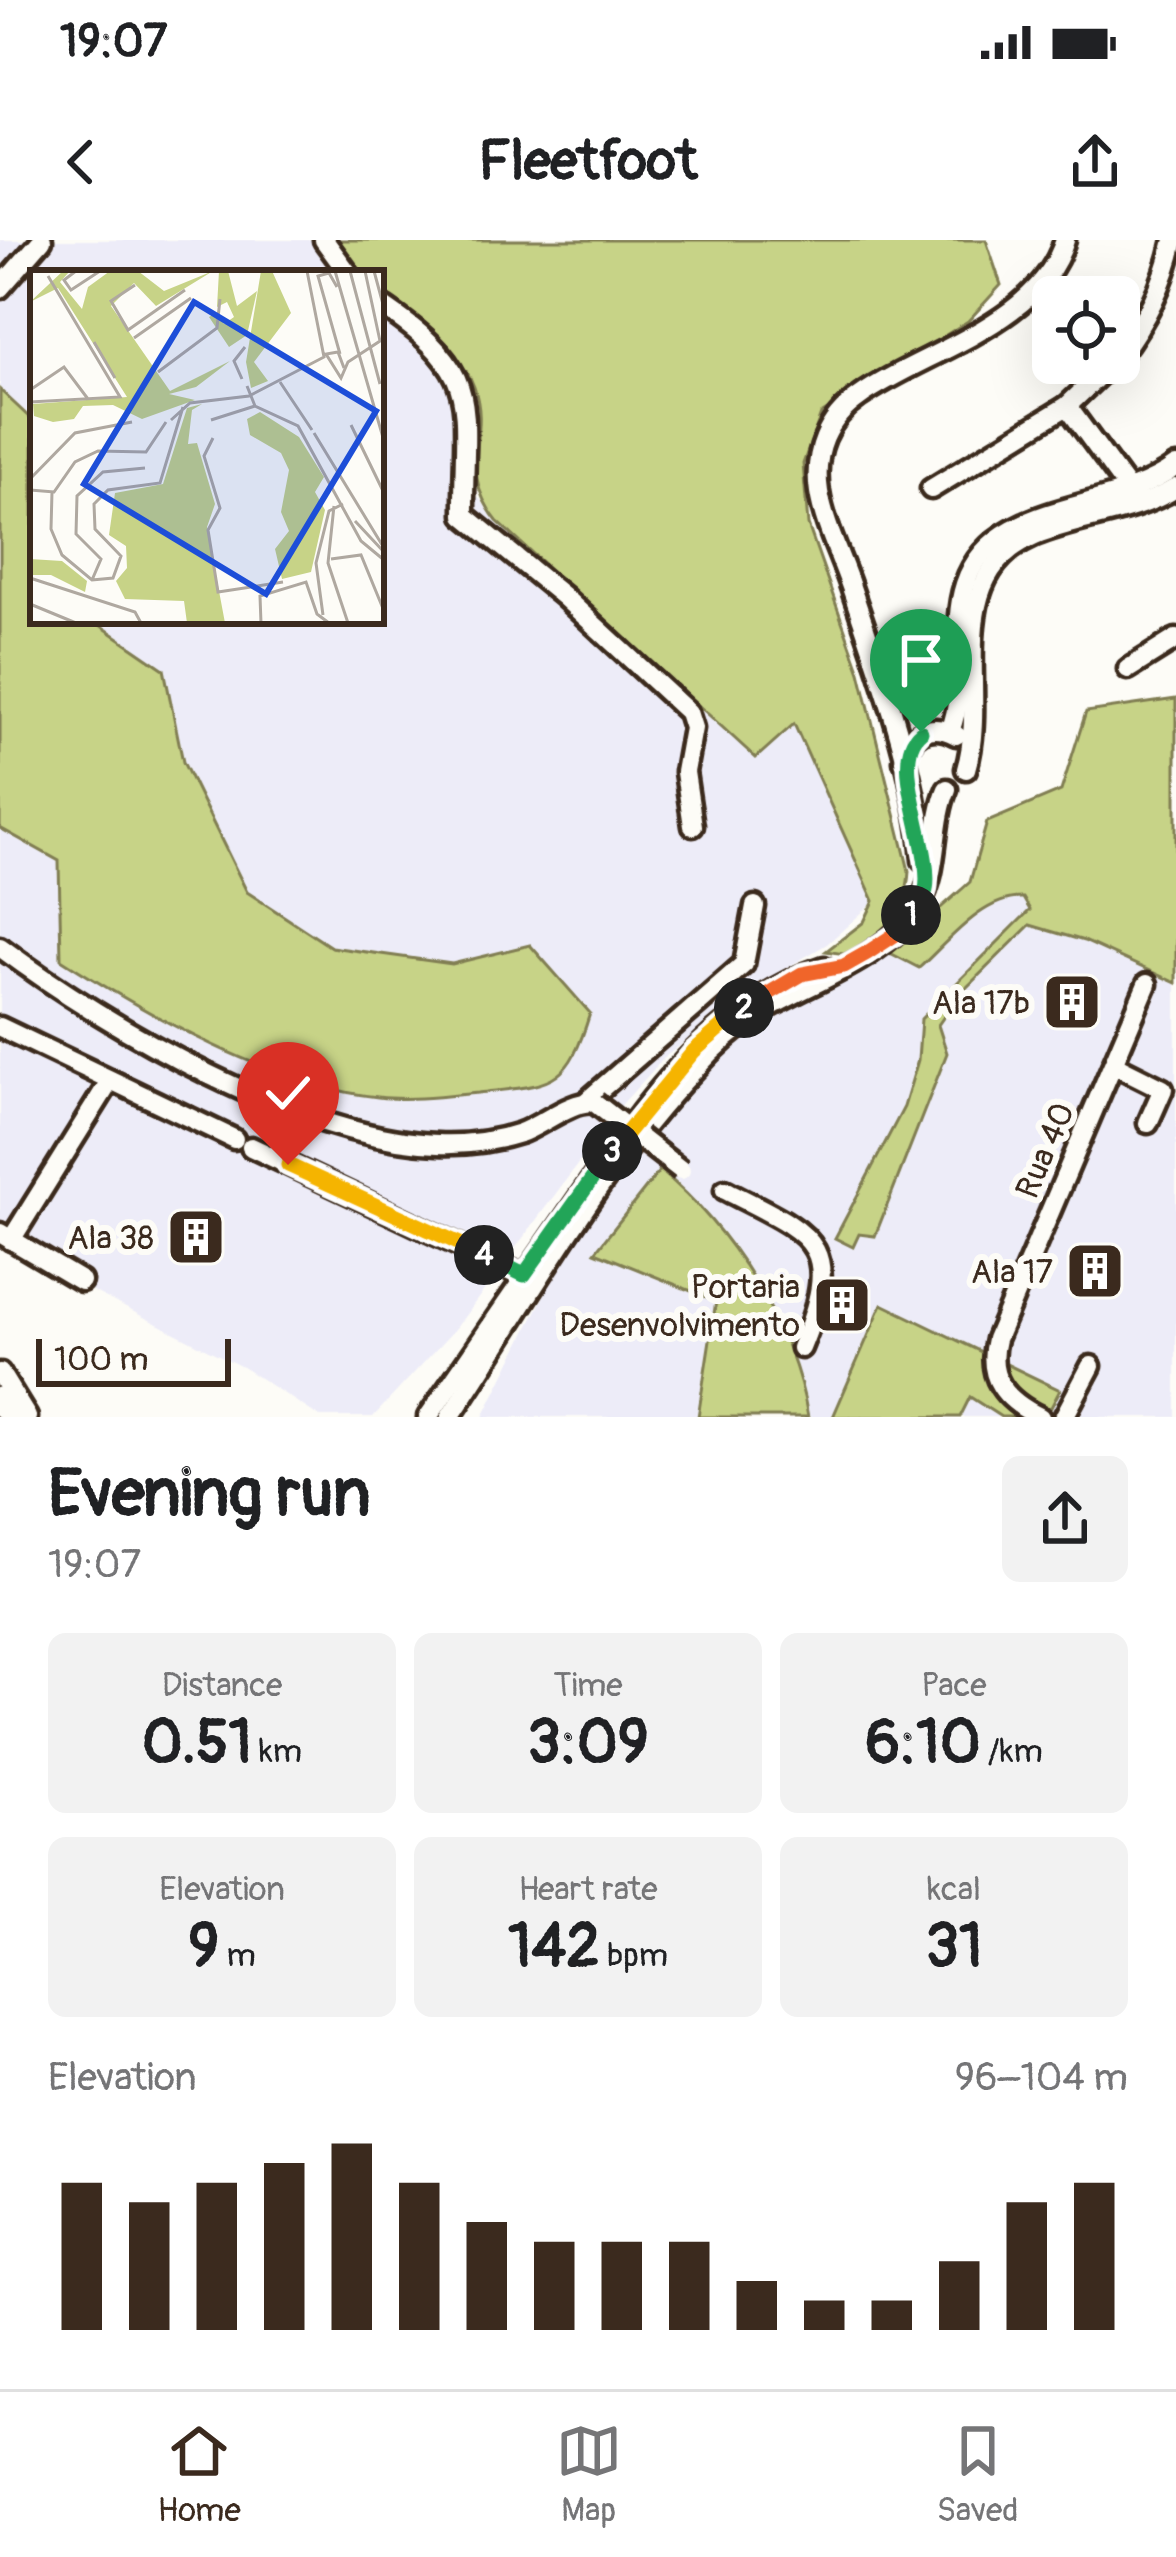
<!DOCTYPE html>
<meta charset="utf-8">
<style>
body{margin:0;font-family:Pangolin,sans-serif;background:#f2f2f2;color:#202124;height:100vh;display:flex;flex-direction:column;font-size:45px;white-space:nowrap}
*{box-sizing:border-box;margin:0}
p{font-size:39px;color:#757577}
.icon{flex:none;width:66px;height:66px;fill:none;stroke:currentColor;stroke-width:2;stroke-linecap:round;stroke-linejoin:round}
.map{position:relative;height:1177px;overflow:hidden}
.sheet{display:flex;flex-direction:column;background:#fff;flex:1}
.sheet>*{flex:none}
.tools{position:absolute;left:1032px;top:36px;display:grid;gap:24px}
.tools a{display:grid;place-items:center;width:108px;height:108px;border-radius:18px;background:#fff;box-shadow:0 12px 48px #0002;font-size:60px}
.scale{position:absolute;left:36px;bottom:30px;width:195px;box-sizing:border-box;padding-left:12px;border:6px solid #3b2a1e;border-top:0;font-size:33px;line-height:42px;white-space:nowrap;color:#3b2a1e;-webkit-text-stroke:9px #fdfcf7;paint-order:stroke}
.pin{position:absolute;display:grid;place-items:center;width:102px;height:102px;color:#fff;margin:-123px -51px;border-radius:50% 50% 50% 0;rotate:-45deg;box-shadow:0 0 12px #0007}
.pin .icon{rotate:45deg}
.km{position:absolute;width:60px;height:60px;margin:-30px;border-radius:50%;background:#222;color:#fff;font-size:33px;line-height:60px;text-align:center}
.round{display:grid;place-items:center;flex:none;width:126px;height:126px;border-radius:18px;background:#f2f2f2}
.head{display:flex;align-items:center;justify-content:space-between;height:204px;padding:0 48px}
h1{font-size:66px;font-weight:800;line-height:90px}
.metrics{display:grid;grid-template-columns:repeat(3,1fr);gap:18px;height:204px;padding:12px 48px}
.metrics div{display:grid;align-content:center;border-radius:18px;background:#f2f2f2;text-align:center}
.metrics b{font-size:60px;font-weight:800}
.metrics small{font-size:33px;font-weight:400}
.metrics p{font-size:33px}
.chart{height:336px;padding:24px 48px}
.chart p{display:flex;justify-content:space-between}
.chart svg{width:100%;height:216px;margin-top:12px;stroke:#3b2a1e;stroke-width:6}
.status{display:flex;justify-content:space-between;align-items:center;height:84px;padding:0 60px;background:#fff;direction:ltr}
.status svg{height:33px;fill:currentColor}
header{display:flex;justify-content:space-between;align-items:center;height:156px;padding:0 48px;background:#fff;font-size:54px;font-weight:800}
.tabs{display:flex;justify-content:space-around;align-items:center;height:168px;border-top:3px solid #e0e0e0;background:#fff;font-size:33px;color:#757577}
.tabs a{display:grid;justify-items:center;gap:6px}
.tabs .current{color:#3b2a1e}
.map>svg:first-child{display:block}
</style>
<div class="status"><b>19:07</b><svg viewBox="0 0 49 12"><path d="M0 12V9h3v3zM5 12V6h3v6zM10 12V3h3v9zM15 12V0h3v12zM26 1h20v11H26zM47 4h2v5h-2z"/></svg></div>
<header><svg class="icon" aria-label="back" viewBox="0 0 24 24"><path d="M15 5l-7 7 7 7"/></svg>Fleetfoot<svg class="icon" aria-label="share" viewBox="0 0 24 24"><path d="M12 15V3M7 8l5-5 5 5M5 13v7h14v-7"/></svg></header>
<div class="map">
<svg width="1176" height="1177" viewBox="0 0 1176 1177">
<rect width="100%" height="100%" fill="#fdfcf7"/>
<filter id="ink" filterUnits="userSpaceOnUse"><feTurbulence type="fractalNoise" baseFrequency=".00833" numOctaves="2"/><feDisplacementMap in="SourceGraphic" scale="24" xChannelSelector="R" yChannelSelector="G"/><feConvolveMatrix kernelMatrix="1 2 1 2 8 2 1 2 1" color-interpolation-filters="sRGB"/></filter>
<g filter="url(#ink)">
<g fill="#edecf8">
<path d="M 0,0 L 336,0 L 359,33 L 33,33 L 33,381 L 381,381 L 381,55 L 454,115 L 474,146 L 476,254 L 497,281 L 755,518 L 794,483 L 875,661 L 827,704 L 764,741 L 665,817 L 623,863 L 456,1088 L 373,1177 L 320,1177 L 244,1128 L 0,1004 Z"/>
<path d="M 1176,536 L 1176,1177 L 483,1177 L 569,1006 L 644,893 L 738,797 L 870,723 Z"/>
</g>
<g fill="#c7d387" stroke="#817e52" stroke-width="3">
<path d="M 336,0 L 986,0 L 1001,45 L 968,81 L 821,174 L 803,224 L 808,285 L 860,432 L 909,631 C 907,673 882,698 844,714 L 826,711 L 864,682 L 874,661 L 794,484 L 756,518 L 497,281 C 455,227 492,199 474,147 C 461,108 410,80 381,55 L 381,33 L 359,33 Z"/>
<path d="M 0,150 L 33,181 L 33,381 L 94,381 L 164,429 L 183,522 L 247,652 L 331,707 L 452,724 L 530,705 L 590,773 C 567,849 552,844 478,853 C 447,856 409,861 378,857 C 270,845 150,776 61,719 L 59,621 L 0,588 Z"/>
<path d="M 1176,459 L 1176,743 L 1084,701 L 1030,685 L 959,755 L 938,785 L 947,813 L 875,996 L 859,994 L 853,1007 L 835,998 L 904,867 L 918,820 L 921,779 L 1030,670 L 1023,658 C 983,656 947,703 919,728 L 890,713 L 970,642 L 987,582 L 1061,551 L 1086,472 Z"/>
<path d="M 660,930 C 730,988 793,1085 808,1177 L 698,1177 L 716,1061 L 595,1012 Z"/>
<path d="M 882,1064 L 1060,1150 L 1046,1177 L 1001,1177 L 970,1157 L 960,1177 L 833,1177 Z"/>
</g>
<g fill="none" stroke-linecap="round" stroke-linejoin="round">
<g stroke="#3b2a1e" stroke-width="27">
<g id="minor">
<path d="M 324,0 L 348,33"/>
<path d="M 0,48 L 42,0"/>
<path d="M 381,65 C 485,135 463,160 464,275 L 563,356 L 688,472 L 693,488 L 685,532 L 693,586"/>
<path d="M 1119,116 C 1146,80 1164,45 1174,0"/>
<path d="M 1067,166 L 1138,263"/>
<path d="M 931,249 L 1067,166 L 1112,123"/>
<path d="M 1128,429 L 1176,399"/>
<path d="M 950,491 C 969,444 949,392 965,344 C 994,258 1112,275 1176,226"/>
<path d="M 904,521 C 908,493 931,481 956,495"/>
<path d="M 966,529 C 990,450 938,336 1035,295 C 1082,276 1131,275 1176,248"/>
<path d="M 923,620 C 915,527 881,436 851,347 C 841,317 824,284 819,252 C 813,213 827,179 859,157 C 923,111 1039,85 1065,0"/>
<path d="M 0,707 C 110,789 300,899 438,904 C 465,905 495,901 520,893 C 543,885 572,859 595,863"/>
<path d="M 0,787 L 234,899"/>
<path d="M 1115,825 L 1163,849 L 1148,883"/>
<path d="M 587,861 L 744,724 L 755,666"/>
<path d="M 631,886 C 681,819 742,754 824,727"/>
<path d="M 251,907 L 534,1041"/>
<path d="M 725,950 C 816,996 844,1003 801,1108"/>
<path d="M 0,993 L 81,1041"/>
<path d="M 11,1000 L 110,841"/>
<path d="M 0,1133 L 27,1177"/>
<path d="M 428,1177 L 600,928"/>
<path d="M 450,1177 C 529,1059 598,930 696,828 C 714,808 735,789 758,774 C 812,740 886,721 920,663 C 939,630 932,584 947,549"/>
<path d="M 1040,1177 C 1005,1160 986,1138 996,1099 L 1147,744"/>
<path d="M 1064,1177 L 1091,1126"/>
</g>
</g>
<g stroke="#3b2a1e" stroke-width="36">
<path id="highway" d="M 0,1161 L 19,1177"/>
</g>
<use href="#minor" stroke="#fdfcf7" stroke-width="18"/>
<use href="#highway" stroke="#fdfcf7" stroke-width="27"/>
<g stroke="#3b2a1e" stroke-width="27" stroke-linecap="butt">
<path id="minor-bridge" d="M 595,863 L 681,930"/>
</g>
<use href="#minor-bridge" stroke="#fdfcf7" stroke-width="18"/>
</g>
</g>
<g fill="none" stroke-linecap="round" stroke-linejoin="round" filter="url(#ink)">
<g stroke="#fff" stroke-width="24">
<path id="split-1" d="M 911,675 C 916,668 924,659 926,650 C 934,607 887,519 921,492"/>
</g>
<g stroke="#fff" stroke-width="24">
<path id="split-2" d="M 744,768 L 802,734 L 844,726 L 867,713 L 896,694 L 911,675"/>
</g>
<g stroke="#fff" stroke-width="24">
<path id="split-3" d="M 612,911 L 694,811 L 744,768"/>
</g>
<g stroke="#fff" stroke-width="24">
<path id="split-4" d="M 484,1015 L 524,1035 L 612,911"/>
</g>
<g stroke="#fff" stroke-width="24">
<path id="split-5" d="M 288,925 L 484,1015"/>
</g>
<use href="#split-1" stroke="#22a559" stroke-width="15"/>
<use href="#split-2" stroke="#f0652b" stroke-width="15"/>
<use href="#split-3" stroke="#f5b400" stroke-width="15"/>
<use href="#split-4" stroke="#22a559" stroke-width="15"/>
<use href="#split-5" stroke="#f5b400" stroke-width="15"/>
</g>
<defs>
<g id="building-square" transform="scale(3)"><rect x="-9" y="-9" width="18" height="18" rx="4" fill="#3b2a1e" stroke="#fdfcf7"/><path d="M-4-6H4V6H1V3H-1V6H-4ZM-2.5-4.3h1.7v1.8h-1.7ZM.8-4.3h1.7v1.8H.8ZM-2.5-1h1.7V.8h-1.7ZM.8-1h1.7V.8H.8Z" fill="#fff"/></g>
</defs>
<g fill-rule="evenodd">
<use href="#building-square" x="1072" y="762"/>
<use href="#building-square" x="196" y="997"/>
<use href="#building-square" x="1095" y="1031"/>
<use href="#building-square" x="842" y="1065"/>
</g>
<g text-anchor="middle" stroke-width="12" stroke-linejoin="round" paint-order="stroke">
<g font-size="33" fill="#3b2a1e" stroke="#fdfcf7" text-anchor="end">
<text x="1030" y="774">Ala 17b</text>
<text x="154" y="1009">Ala 38</text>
<text x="1053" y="1043">Ala 17</text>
<text x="800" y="1058">Portaria<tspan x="800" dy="38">Desenvolvimento</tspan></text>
</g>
<g font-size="33" fill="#3b2a1e" stroke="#fdfcf7">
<text transform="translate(1044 910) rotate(-67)" y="12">Rua 40</text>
</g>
</g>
<g transform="translate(30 30)">
<rect width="354" height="354" fill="#fdfcf7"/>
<path d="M 33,1 L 40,1 L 30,12 L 52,39 L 58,17 L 80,1 L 108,1 L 134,21 L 183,1 L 126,36 L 104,13 L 81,36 L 140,121 L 200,91 L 166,117 L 139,124 L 165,130 L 112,149 L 83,135 L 53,136 L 44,149 L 23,152 L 4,146 L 3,134 L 97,127 L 28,18 L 0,32 ZM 189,1 L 198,1 L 207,36 L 227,21 L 217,65 L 199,77 L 179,47 L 188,42 L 194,54 L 204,47 L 197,32 L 187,37 ZM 231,1 L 242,1 L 261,43 L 224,92 L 238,111 L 221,118 L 216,92 ZM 172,134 L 162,140 L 158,174 L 167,173 L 185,234 L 177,257 L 195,353 L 157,353 L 154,331 L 95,329 L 86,311 L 97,298 L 96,276 L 79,265 L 85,223 L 133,214 L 157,138 ZM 230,142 L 269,167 L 294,207 L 285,222 L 295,240 L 281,302 L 252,309 L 245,279 L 259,261 L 251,242 L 259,200 L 251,183 L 220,165 L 217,149 ZM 0,289 L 32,291 L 57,311 L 55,322 L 21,305 L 0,305 Z" fill="#c7d387"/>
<path fill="none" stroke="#afa8a0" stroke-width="3" d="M 46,1 L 34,10 L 41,20 L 70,1M 305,1 L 354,171M 320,1 L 350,114M 344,1 L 354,38M 105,15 L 81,31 L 98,60 L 155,20M 307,17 L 299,3 L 288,6 L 310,84M 104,68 L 161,28M 64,72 L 85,108M 314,98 L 308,82 L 296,84 L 311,108 L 318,92 L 350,71 L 335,1M 128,102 L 187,58 L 190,29M 212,109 L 204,91 L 215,77M 250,112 L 282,160M 217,116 L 225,136 L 268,156 L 331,271 L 354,290M 0,120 L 34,97 L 58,129M 0,132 L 90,127 L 18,6M 141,150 L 160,133 L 219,126 L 294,87 L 277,1M 181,150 L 225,136M 321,155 L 354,223M 284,163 L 354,278M 183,168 L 174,186 L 190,238 L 178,260 L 188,322 L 253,312M 0,209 L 45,163 L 102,152M 0,220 L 24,222 L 45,192 L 68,181 L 116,182 L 136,152M 22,222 L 21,259 L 32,285 L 62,310 L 83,308 L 91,286 L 65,259 L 64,234 L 78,220 L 130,213 L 153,137M 304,236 L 298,293 L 318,353M 325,251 L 354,282M 301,289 L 331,285 L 354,341M 0,308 L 105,342 L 111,353M 62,310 L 71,289 L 46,264 L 47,226 L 73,202 L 115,198M 0,334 L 46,353M 293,345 L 286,293 L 299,241 L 313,234M 231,353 L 230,326 L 276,312 L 287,344 L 299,353"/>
<path fill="#1d4ed8" fill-opacity="0.15" stroke="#1d4ed8" stroke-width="6" d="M 164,32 L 346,141 L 236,324 L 54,214 Z"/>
<rect width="354" height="354" fill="none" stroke="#3b2a1e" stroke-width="6"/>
</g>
</svg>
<div class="tools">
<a><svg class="icon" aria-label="locate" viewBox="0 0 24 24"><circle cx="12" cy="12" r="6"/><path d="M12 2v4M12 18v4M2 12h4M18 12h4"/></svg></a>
</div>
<div class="scale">100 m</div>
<div class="pin" style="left:921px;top:492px;background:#1e9e55"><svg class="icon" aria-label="arrive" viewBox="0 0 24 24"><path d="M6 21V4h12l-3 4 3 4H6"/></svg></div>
<div class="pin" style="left:288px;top:925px;background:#d93025"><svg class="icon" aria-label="check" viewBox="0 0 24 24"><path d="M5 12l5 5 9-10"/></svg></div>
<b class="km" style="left:911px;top:675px">1</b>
<b class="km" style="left:744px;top:768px">2</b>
<b class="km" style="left:612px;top:911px">3</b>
<b class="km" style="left:484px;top:1015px">4</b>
</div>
<section class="sheet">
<div class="head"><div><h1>Evening run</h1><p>19:07</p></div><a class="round"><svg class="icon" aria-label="share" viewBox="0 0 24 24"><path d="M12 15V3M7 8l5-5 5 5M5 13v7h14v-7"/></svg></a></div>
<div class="metrics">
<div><p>Distance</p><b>0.51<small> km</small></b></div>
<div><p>Time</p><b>3:09</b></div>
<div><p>Pace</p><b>6:10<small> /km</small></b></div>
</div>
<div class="metrics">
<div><p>Elevation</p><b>9<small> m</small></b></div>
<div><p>Heart rate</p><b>142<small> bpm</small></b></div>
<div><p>kcal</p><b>31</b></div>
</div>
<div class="chart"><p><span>Elevation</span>96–104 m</p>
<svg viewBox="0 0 160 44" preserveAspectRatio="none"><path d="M5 44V14M15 44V18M25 44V14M35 44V10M45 44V6M55 44V14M65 44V22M75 44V26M85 44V26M95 44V26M105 44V34M115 44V38M125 44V38M135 44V30M145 44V18M155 44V14"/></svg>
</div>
</section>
<nav class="tabs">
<a class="current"><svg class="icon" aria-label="home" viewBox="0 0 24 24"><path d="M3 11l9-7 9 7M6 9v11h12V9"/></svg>Home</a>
<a><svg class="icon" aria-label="map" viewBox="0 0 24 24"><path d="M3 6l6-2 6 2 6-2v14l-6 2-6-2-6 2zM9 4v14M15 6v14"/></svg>Map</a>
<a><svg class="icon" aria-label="saved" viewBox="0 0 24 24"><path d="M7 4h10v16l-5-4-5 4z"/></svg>Saved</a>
</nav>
